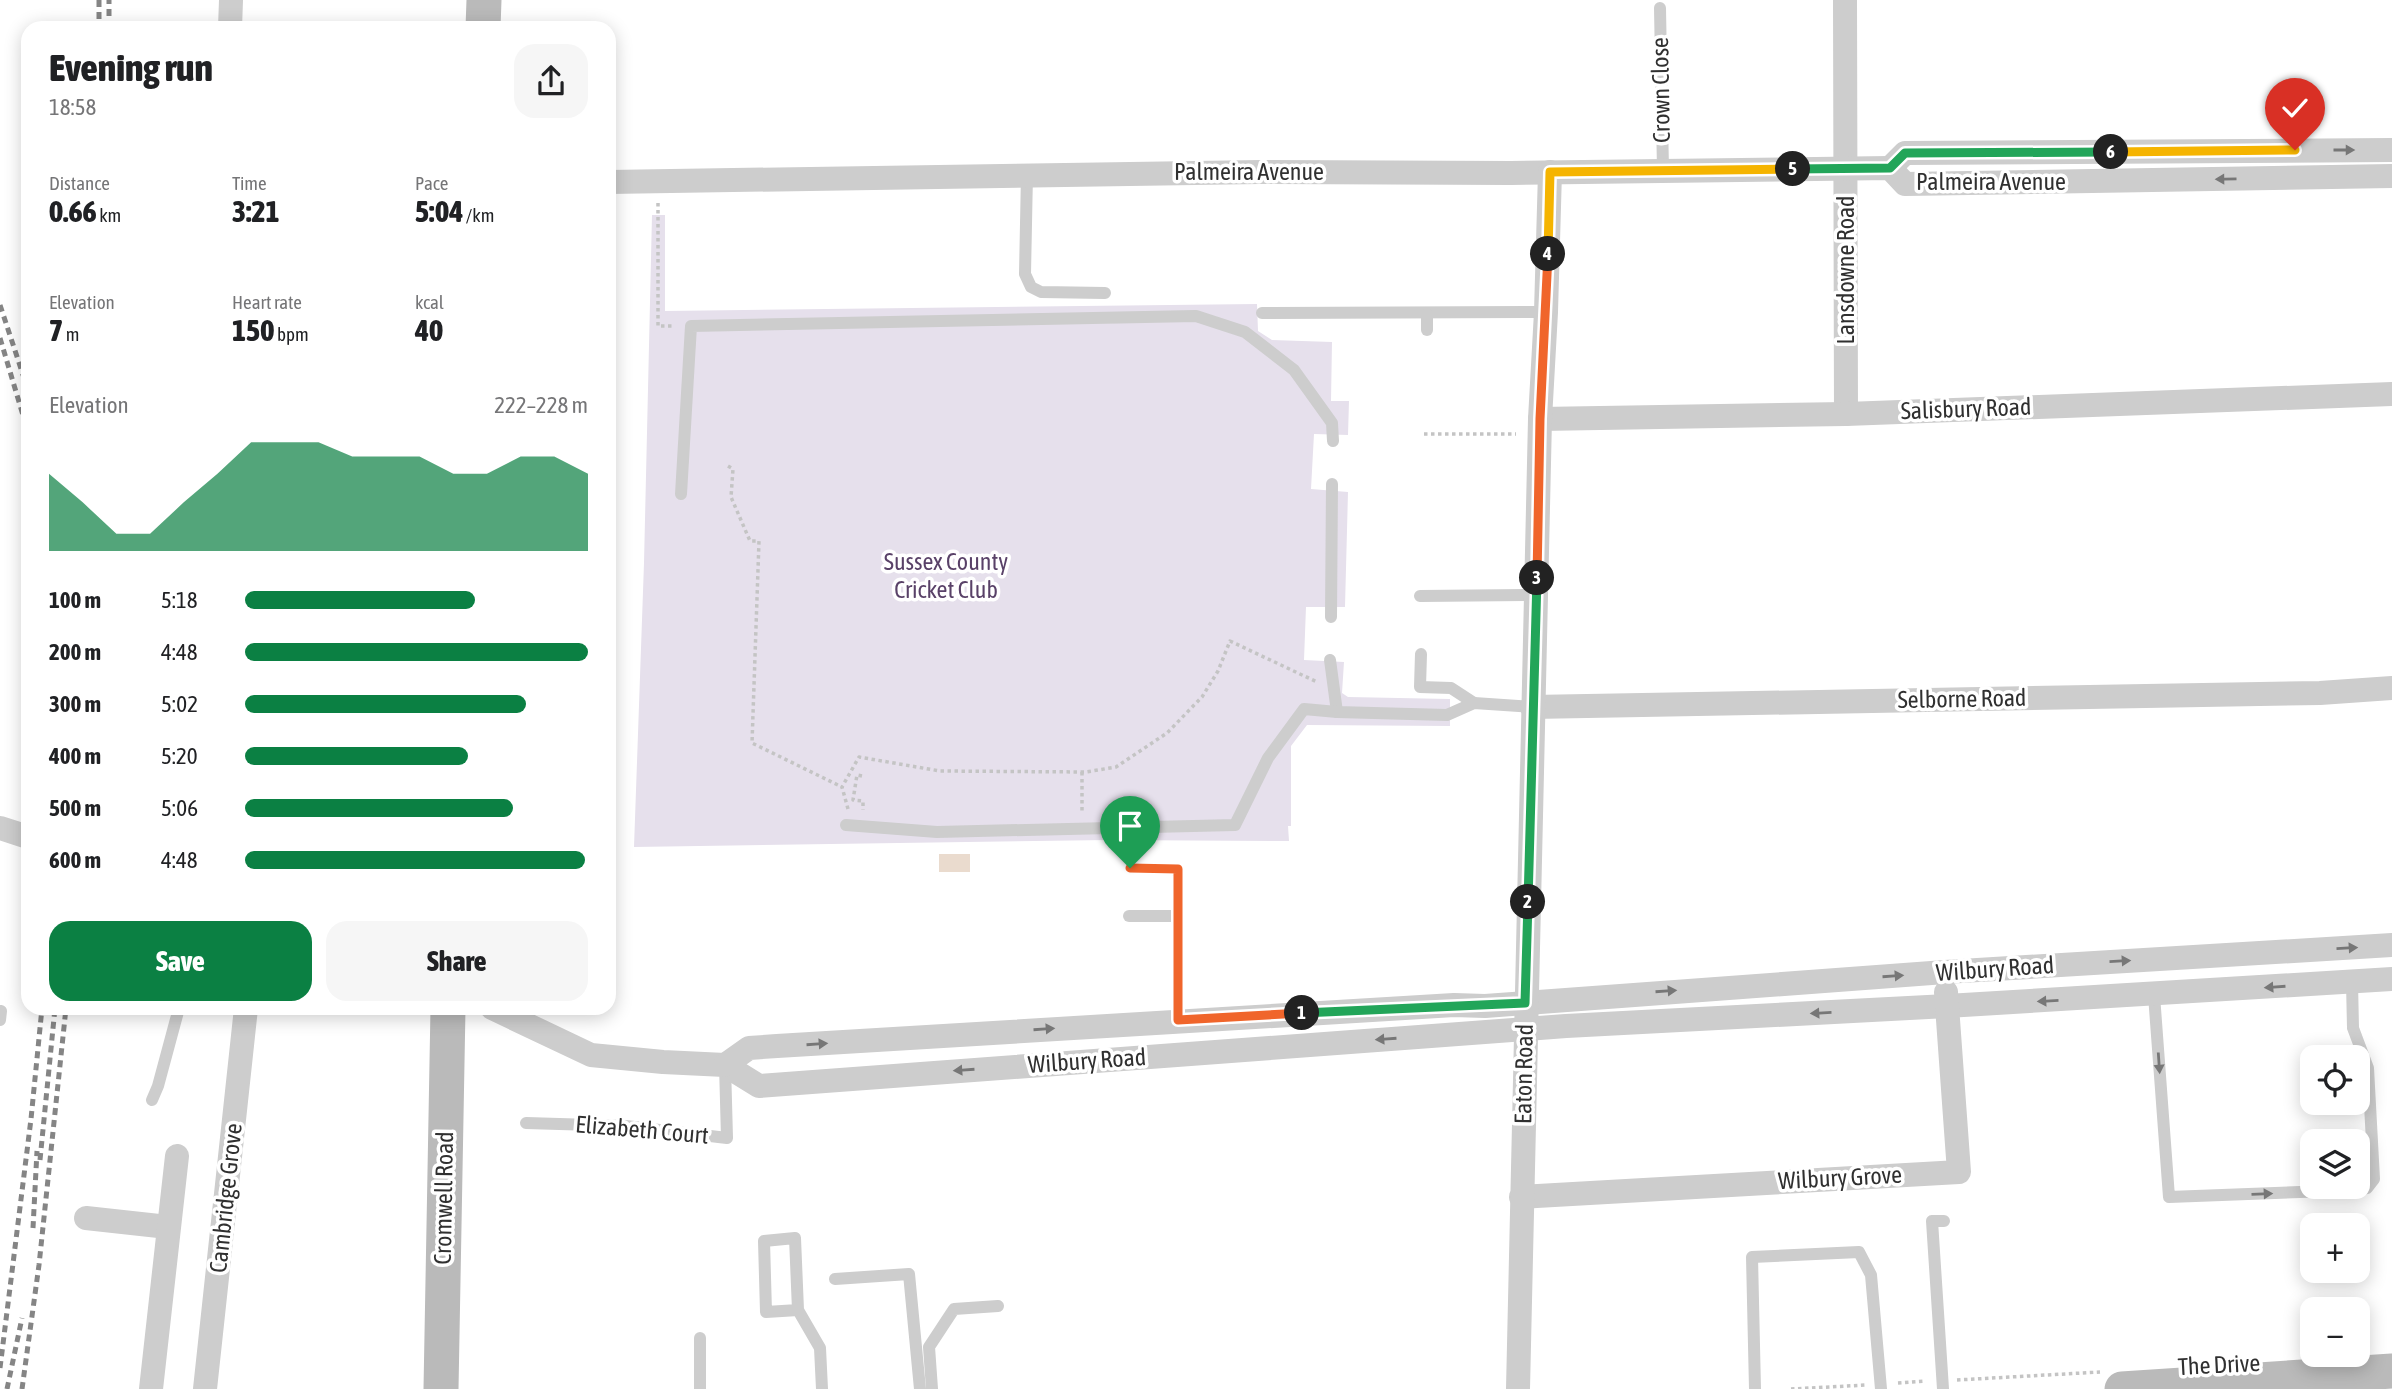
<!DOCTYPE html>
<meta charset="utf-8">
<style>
body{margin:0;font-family:"Asap Condensed",sans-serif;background:#f6f6f6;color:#202124;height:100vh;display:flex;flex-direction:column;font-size:26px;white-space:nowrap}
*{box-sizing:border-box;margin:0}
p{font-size:23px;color:#757577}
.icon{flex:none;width:38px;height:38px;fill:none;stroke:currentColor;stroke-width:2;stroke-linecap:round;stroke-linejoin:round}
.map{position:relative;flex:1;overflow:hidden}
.panel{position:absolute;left:21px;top:21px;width:595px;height:994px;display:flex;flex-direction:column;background:#fff;border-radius:21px;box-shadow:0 4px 18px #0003}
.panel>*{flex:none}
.controls{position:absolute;left:2300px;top:1045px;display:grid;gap:14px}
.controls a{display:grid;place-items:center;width:70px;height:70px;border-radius:14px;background:#fff;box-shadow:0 4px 18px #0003;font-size:35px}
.pin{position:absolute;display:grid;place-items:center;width:60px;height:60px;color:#fff;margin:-72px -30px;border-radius:50% 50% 50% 0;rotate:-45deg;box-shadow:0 0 7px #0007}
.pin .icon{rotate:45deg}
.km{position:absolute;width:35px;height:35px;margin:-18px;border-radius:50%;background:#222;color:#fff;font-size:19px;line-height:35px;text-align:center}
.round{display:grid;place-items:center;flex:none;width:74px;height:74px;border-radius:21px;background:#f6f6f6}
.overview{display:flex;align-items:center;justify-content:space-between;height:119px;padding:0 28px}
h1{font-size:38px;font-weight:800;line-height:52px}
.stats{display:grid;grid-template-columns:repeat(3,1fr);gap:10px;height:119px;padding:7px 28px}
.stats div{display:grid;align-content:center}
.stats b{font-size:30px;font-weight:800}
.stats small{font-size:19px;font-weight:400}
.stats p{font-size:19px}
.chart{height:196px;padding:14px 28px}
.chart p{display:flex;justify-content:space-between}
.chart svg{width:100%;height:126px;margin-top:7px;fill:#0b8043;opacity:.7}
.button{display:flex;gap:14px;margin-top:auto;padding:14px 28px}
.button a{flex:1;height:80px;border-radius:21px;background:#0b8043;color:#fff;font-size:28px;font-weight:800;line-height:80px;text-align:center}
.button a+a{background:#f6f6f6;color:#202124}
ul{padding:0 28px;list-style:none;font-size:23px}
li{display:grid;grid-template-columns:112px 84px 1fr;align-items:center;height:52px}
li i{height:18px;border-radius:9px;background:#0b8043}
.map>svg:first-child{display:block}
</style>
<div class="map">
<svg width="2392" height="1389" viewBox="0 0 2392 1389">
<rect width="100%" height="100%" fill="#fff"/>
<path fill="#e6e0ec" d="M 652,215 L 665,215 L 665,311 L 1257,304 L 1258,331 L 1272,340 L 1332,342 L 1331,401 L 1349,401 L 1348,435 L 1314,434 L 1311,489 L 1348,492 L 1345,607 L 1306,607 L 1304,660 L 1344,662 L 1342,693 L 1348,697 L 1450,699 L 1450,726 L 1307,725 L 1291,746 L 1291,826 L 1288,826 L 1289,841 L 1108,840 L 634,847 L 644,563 Z"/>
<rect fill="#eadbce" x="939" y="854" width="31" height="18"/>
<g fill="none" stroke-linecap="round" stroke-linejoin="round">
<g stroke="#c4c4c4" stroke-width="3.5" stroke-dasharray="3.5 3.5" stroke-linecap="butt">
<path d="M 658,203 L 658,326 L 675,326"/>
<path d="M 1424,434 L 1516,434"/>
<path d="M 728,466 L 733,469 L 731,497 L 750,541 L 759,541 L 752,743 L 842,787"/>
<path d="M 1082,772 L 1082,812"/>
<path d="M 862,776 L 857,775 L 853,800 L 863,801 L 863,810"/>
<path d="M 848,809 L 842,787 L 859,757 L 940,771 L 1086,772 L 1116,767 L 1167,733 L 1202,697 L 1218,671 L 1230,641 L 1317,682"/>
<path d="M 1957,1380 L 2100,1372"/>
<path d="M 1898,1383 L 1925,1381"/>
<path d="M 1791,1389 L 1866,1385"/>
</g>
<g stroke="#cdcdcd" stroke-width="12">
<path d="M 1660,8 L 1663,171"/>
<path d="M 1027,174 L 1025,274 L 1031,287 L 1041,292 L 1105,293"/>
<path d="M 1262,313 L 1546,312"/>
<path d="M 1427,314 L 1427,330"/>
<path d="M 681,494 L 691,326 L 1196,316 L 1245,332 L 1294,370 L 1332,423 L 1333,441"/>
<path d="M 1420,596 L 1536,595"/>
<path d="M 1331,617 L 1332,484"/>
<path d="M 1421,654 L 1420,687 L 1451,688 L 1474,703"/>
<path d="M 1330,660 L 1337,712"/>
<path d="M 846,825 L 937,832 L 1235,825 L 1268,758 L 1304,709 L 1337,712 L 1447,715 L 1474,703 L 1532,707"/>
<path d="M 1130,868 L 1178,869 L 1178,1020"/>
<path d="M 1129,916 L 1178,916"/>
<path d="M 2154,995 L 2169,1197 L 2356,1190 L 2367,1188 L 2374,1179 L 2368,1068 L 2353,1028 L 2352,982"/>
<path d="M 0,1020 L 1,1011"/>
<path d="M 152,1100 L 158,1086 L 179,1008"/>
<path d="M 526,1123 L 626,1126 L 727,1138 L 725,1065"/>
<path d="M 835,1279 L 909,1274 L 920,1389"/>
<path d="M 798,1310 L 766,1312 L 764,1241 L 795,1238 L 798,1310 L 820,1348 L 822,1389"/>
<path d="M 700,1389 L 700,1338"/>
<path d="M 932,1389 L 929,1347 L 954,1309 L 998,1306"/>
<path d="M 1755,1389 L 1752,1257 L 1859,1252 L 1871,1275 L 1881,1389"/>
<path d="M 1943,1389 L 1932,1221 L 1944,1221"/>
</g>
<g stroke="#cdcdcd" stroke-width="24">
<path d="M 1845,0 L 1846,414"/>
<path d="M 230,28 L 231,0"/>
<path d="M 1890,168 L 1905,153 L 2392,150"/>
<path d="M 609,182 L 1260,172 L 1511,173 L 1890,168 L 1905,184 L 2392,176"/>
<path d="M 1540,419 L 1846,414 L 2392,394"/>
<path d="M 1532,707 L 2320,693 L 2392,688"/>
<path d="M 0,828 L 28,837"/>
<path d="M 492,1008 L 591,1055 L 663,1062 L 725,1065 L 759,1086 L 1566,1026 L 1947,1006 L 2392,979"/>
<path d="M 725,1065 L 749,1048 L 777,1046 L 1454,1005 L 1485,1006 L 1945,972 L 2392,945"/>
<path d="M 1521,1197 L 1959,1172 L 1946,992"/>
<path d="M 86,1218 L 168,1227"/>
<path d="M 151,1389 L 177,1156"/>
<path d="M 205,1389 L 246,1008"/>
<path d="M 1518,1389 L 1540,419 L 1546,312 L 1550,172"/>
</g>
<g stroke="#bababa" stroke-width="35">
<path d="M 483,28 L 484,0"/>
<path d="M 441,1389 L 448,1008"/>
<path d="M 2122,1389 L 2392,1371"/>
</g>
<g stroke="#858585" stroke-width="5" stroke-dasharray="7 5" stroke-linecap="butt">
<path d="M 99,0 L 99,28"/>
<path d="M 109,28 L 109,0"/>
<path d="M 0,305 L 28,390"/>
<path d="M 0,338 L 28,432"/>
<path d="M 40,1160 L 55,1008"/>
<path d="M 33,1228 L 37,1151"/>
<path d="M 0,1368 L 31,1119 L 42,1008"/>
<path d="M 7,1389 L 22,1318"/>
<path d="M 22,1389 L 39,1265 L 66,1008"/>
</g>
</g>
<defs><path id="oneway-solid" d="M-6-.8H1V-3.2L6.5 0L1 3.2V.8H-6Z" transform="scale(1.75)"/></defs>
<g fill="#777">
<use href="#oneway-solid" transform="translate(2344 150)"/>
<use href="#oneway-solid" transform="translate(2226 179) rotate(179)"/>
<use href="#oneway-solid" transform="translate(2347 948) rotate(-3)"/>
<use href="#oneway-solid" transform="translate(2120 961) rotate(-3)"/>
<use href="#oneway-solid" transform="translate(1893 976) rotate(-4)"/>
<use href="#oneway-solid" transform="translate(2275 987) rotate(176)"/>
<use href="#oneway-solid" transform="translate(1666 991) rotate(-4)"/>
<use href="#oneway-solid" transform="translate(2048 1001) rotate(177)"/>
<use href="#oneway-solid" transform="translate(1821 1013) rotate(177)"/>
<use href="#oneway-solid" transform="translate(1044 1029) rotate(-4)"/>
<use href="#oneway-solid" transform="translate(1386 1039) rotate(176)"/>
<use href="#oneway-solid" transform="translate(817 1044) rotate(-4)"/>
<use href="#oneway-solid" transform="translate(2159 1063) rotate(86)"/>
<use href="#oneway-solid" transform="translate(964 1070) rotate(176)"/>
<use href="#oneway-solid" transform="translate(2262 1194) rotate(-2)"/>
</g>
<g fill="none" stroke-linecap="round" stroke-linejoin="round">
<g stroke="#fff" stroke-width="14">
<path id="split-1" d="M 1130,868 L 1178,869 L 1178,1020 L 1302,1013"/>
</g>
<g stroke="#fff" stroke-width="14">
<path id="split-2" d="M 1302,1013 L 1525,1003 L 1528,902"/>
</g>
<g stroke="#fff" stroke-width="14">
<path id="split-3" d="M 1528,902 L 1537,578"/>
</g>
<g stroke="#fff" stroke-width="14">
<path id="split-4" d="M 1537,578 L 1540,419 L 1548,254"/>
</g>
<g stroke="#fff" stroke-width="14">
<path id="split-5" d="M 1548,254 L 1550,172 L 1793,169"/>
</g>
<g stroke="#fff" stroke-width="14">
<path id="split-6" d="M 1793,169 L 1890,168 L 1905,153 L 2111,152"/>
</g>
<g stroke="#fff" stroke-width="14">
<path id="split-7" d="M 2111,152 L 2295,150"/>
</g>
<use href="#split-1" stroke="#f0652b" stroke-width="9"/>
<use href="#split-2" stroke="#22a559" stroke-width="9"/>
<use href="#split-3" stroke="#22a559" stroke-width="9"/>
<use href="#split-4" stroke="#f0652b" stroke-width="9"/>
<use href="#split-5" stroke="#f5b400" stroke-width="9"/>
<use href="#split-6" stroke="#22a559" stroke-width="9"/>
<use href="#split-7" stroke="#f5b400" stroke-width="9"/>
</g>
<g text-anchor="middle" stroke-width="7" stroke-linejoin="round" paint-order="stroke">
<g font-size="24" fill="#303030" stroke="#fff">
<text transform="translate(1661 90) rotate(-91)" y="8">Crown Close</text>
<text x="1249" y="180">Palmeira Avenue</text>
<text x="1991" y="190">Palmeira Avenue</text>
<text transform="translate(1846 270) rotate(-90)" y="8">Lansdowne Road</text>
<text transform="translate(1966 409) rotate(-2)" y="8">Salisbury Road</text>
<text transform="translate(1962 699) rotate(-1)" y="8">Selborne Road</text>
<text transform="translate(1995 969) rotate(-4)" y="8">Wilbury Road</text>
<text transform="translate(1087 1061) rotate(-4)" y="8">Wilbury Road</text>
<text transform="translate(1524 1074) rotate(-89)" y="8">Eaton Road</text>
<text transform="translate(642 1130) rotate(5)" y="8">Elizabeth Court</text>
<text transform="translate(1840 1178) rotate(-3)" y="8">Wilbury Grove</text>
<text transform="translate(226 1198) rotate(-84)" y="8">Cambridge Grove</text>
<text transform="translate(444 1198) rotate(-89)" y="8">Cromwell Road</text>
<text transform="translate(2219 1365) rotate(-3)" y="8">The Drive</text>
</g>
<g font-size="24" fill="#594168" stroke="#fff">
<text x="946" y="570">Sussex County<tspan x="946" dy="28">Cricket Club</tspan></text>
</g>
</g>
</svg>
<div class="controls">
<a><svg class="icon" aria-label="locate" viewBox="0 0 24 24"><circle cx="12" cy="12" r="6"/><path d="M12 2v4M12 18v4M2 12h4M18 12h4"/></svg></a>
<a><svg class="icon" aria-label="layers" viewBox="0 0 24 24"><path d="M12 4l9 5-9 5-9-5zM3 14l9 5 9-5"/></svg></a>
<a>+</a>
<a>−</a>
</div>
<div class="pin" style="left:1130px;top:868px;background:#1e9e55"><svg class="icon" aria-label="arrive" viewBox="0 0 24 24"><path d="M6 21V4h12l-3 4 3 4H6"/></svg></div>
<div class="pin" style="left:2295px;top:150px;background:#d93025"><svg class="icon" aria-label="check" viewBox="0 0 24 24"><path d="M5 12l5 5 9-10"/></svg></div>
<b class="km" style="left:1302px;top:1013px">1</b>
<b class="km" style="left:1528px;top:902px">2</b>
<b class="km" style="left:1537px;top:578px">3</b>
<b class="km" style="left:1548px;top:254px">4</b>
<b class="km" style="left:1793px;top:169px">5</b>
<b class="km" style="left:2111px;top:152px">6</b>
<section class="panel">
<div class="overview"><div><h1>Evening run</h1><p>18:58</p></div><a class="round"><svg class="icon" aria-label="share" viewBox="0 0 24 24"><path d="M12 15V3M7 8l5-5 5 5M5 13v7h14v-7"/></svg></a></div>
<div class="stats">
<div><p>Distance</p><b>0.66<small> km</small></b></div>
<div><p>Time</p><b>3:21</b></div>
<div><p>Pace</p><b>5:04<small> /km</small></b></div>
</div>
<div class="stats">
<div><p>Elevation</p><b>7<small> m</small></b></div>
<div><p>Heart rate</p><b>150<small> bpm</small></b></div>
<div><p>kcal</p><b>40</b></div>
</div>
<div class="chart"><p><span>Elevation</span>222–228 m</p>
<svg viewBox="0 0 160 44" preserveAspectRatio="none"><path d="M0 44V17L10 27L20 38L30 38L40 27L50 17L60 6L70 6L80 6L90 11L100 11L110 11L120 17L130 17L140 11L150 11L160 17V44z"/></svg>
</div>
<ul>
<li><b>100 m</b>5:18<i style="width:67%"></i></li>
<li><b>200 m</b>4:48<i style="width:100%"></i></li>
<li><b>300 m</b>5:02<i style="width:82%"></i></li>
<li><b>400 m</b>5:20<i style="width:65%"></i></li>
<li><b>500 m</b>5:06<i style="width:78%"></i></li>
<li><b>600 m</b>4:48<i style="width:99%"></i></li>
</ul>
<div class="button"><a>Save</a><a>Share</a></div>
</section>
</div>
